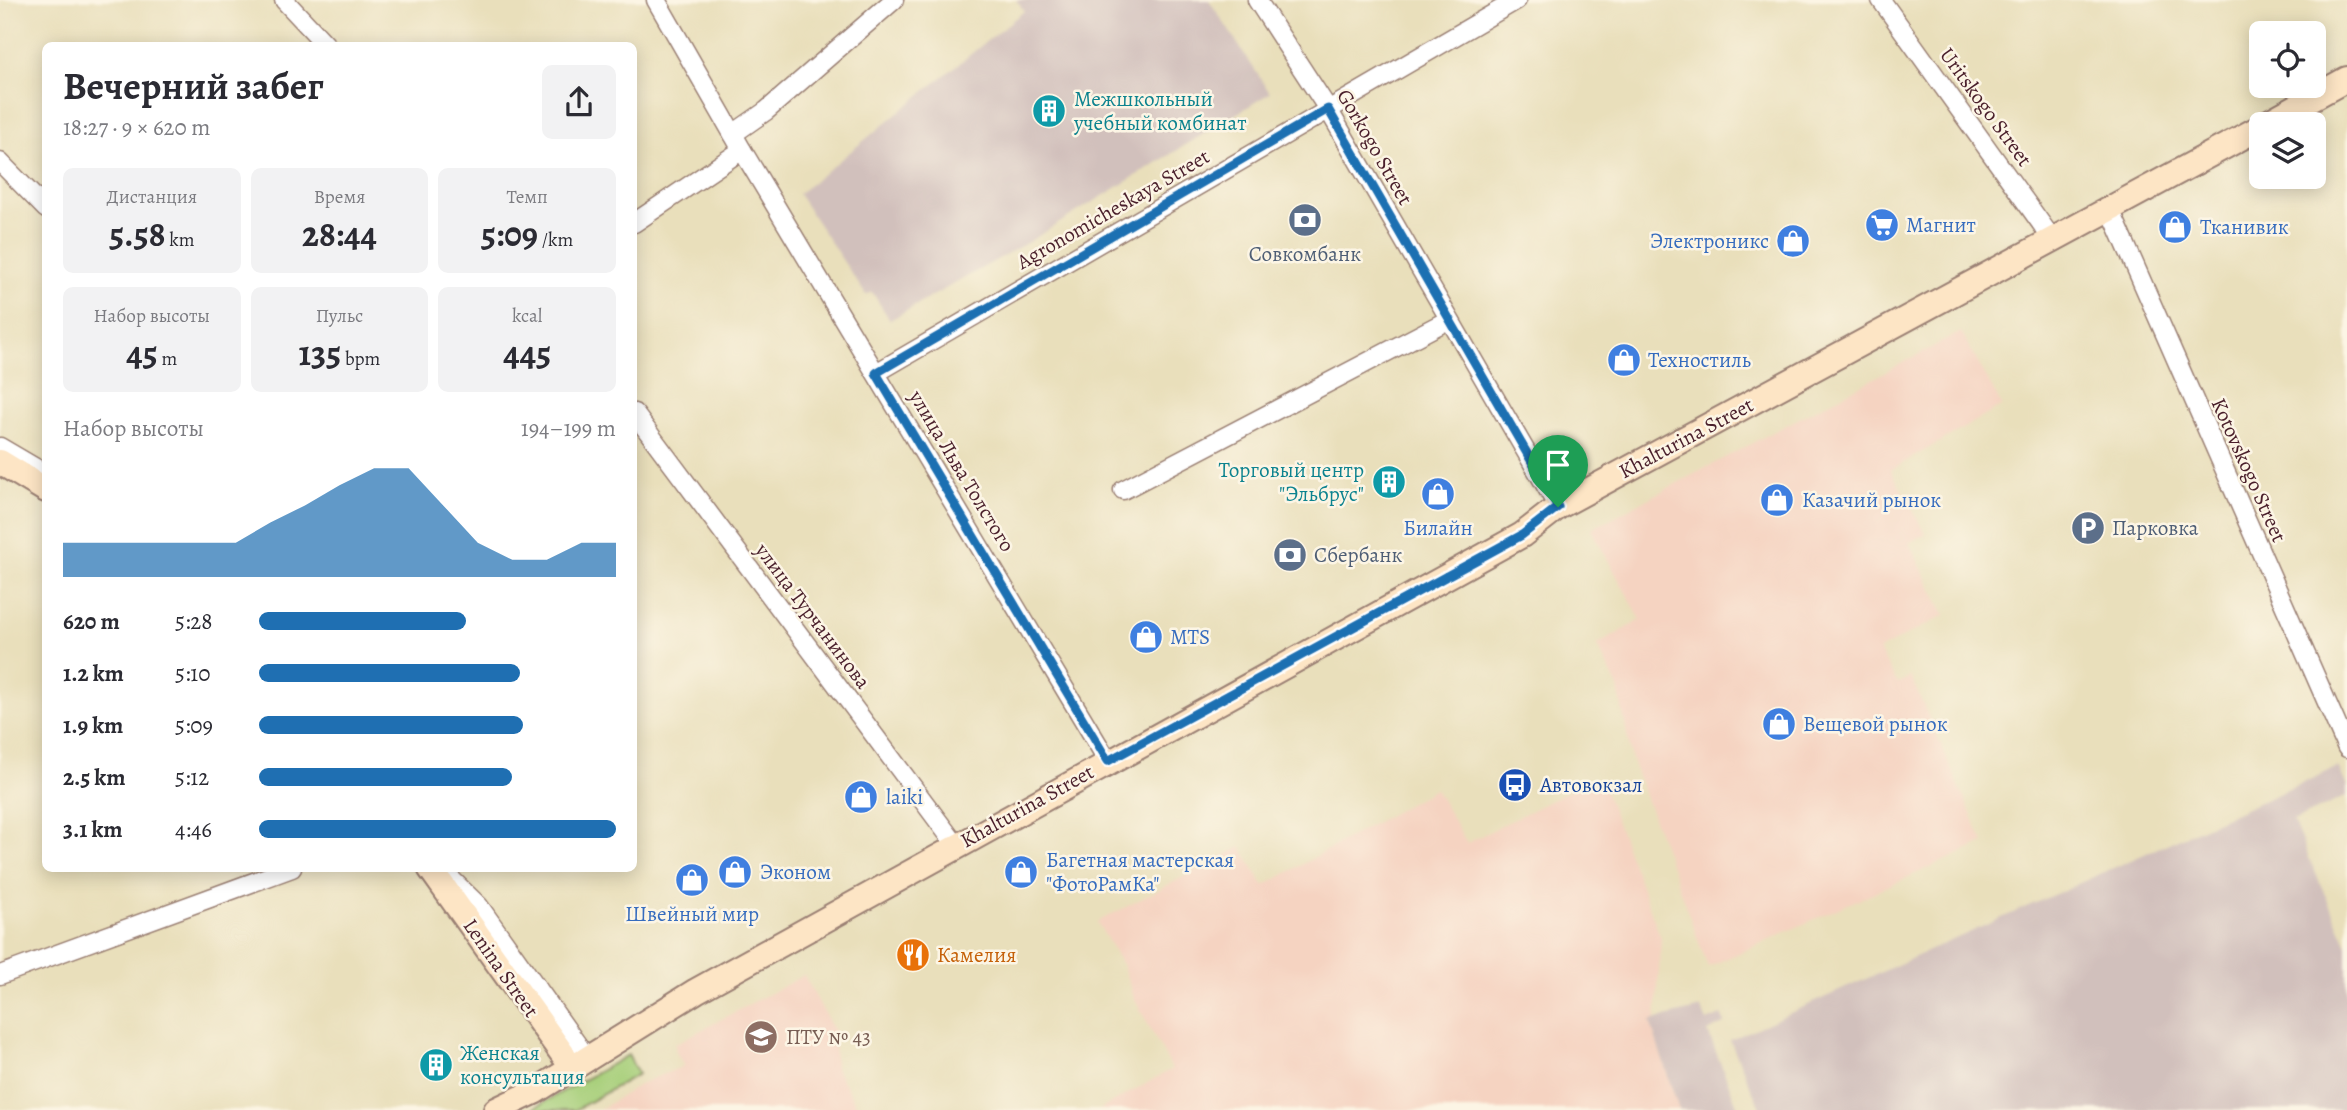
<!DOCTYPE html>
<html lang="ru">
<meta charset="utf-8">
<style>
body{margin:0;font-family:Alegreya,serif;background:#f2f2f3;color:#2b2b33;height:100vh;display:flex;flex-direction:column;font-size:26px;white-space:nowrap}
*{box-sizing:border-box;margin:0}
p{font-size:23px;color:#7c7c81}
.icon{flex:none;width:38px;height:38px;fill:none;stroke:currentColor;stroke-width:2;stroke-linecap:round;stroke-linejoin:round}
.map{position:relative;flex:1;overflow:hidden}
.drawer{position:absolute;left:42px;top:42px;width:595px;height:830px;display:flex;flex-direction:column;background:#fff;border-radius:10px;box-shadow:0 4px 18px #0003}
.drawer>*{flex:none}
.tools{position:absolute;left:2249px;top:21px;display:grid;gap:14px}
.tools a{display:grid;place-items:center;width:77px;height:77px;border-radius:10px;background:#fff;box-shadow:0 4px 18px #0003;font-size:35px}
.pin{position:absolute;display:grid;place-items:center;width:60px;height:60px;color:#fff;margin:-72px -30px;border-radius:50% 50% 50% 0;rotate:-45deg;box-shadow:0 0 7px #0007}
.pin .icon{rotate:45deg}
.round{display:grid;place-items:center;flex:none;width:74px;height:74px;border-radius:10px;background:#f2f2f3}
.summary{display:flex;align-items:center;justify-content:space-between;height:119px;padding:0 21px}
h1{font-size:38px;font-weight:700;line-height:52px}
.stats{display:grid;grid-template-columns:repeat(3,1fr);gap:10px;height:119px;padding:7px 21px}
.stats div{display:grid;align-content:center;border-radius:10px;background:#f2f2f3;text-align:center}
.stats b{font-size:35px;font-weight:700}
.stats small{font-size:19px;font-weight:400}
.stats p{font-size:19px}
.chart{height:196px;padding:14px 21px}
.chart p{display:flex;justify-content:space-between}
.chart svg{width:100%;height:126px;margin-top:7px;fill:#1f6fb2;opacity:.7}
ul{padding:0 21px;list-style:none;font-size:23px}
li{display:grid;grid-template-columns:112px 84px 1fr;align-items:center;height:52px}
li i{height:18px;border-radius:9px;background:#1f6fb2}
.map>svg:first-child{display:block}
</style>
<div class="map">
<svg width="2347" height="1110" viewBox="0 0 2347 1110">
<rect width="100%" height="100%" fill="#fcf5e5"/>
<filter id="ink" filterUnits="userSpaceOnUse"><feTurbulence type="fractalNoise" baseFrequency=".0143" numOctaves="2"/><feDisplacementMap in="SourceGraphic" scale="14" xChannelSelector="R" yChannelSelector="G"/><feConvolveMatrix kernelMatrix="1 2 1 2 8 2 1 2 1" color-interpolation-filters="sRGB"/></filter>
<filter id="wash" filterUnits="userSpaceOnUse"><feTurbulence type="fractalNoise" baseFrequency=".00686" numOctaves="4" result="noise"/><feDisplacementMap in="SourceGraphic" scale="28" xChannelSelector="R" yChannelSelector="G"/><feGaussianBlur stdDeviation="1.57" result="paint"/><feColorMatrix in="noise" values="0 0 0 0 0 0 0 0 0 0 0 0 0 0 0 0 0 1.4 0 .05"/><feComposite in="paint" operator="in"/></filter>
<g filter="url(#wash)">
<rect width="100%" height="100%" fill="#e9dfbb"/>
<g fill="#f5d3c1">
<path d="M 1961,332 L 2002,406 L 1891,470 L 1926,534 L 1909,543 L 1945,615 L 1879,650 L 1897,683 L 1911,677 L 1984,843 L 1708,967 L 1632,760 L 1618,688 L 1597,645 L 1641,620 L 1591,529 Z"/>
<path d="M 1591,780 L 1605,791 L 1661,938 L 1656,1019 L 1650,1021 L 1679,1110 L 1099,1110 L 1172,1069 L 1134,998 L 1123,966 L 1097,922 L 1241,847 L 1264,886 L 1435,789 L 1467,843 Z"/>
<path d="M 804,975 L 834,1031 L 835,1067 L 859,1110 L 599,1110 L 644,1082 L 684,1066 L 676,1052 L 675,1044 Z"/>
</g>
<g fill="#d1c0bc">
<path d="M 1016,0 L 1209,0 L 1270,93 L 1030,241 L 890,320 L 872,292 L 866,295 L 798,194 L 1024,11 Z"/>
<path d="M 2338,767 L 2347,787 L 2347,796 L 2293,821 L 2347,945 L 2347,1110 L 1761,1110 L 1730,1040 Z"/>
<path d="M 1701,1008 L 1707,1021 L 1721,1015 L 1725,1023 L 1708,1032 L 1739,1110 L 1679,1110 L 1650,1021 Z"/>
</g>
<path fill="#a7cf7a" stroke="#787752" stroke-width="2" d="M 628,1055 L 638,1074 L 575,1110 L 530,1110 Z"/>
</g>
<g filter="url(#ink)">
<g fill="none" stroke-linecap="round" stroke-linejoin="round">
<g stroke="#9a7f73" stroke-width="21">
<g id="street">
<path d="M 284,0 L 327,46"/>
<path d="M 656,0 L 742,150 L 1108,761"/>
<path d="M 1257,0 L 1328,109 L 1558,507"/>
<path d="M 1881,0 L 2053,240"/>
<path d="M 733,134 L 766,111 L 894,0"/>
<path d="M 0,162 L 46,209"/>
<path d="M 2110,209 L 2347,748"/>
<path d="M 634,223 L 742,150"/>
<path d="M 876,373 L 1517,0"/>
<path d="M 634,413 L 956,845"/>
<path d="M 0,447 L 46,474"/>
<path d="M 1123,490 L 1448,320"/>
<path d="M 445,873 L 479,906 L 587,1058"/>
<path d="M 0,975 L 292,868"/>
</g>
</g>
<g stroke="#9a7f73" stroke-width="28">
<g id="secondary">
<path d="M 2265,124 L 2347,79"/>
<path d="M 0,462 L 46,490"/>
<path d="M 430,868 L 572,1067"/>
<path d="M 496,1110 L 534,1092 L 696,991 L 1522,535 L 1558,507 L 2261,127"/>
</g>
</g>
<use href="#street" stroke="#fff" stroke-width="18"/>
<use href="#secondary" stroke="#fde5c5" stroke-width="24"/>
</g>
</g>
<g fill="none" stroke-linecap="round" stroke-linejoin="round" filter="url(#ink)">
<g stroke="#fff" stroke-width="14">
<path id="route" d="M 1328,109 L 1558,507 L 1522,535 L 1108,761 L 876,373 Z"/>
</g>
<use href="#route" stroke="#1f6fb2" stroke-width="9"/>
</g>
<defs>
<g id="building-disc" transform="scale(1.75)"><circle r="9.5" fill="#0f9aa8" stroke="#fcf5e5"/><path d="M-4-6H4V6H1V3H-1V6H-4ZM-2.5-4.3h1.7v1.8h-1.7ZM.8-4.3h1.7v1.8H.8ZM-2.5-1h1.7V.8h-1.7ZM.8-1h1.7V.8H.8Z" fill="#fff"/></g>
<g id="bank-disc" transform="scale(1.75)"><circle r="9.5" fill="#5c6f8a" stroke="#fcf5e5"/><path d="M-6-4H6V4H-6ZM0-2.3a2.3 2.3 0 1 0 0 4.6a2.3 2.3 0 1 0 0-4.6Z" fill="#fff"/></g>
<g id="supermarket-disc" transform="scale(1.75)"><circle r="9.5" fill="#3f7fe0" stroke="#fcf5e5"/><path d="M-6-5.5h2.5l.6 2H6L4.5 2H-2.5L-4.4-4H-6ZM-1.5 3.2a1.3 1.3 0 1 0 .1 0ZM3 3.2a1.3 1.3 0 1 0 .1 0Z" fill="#fff"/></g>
<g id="shop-disc" transform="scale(1.75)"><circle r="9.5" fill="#3f7fe0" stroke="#fcf5e5"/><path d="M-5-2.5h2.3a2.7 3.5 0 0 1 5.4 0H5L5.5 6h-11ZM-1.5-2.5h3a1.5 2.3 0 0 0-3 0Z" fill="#fff"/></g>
<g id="parking-disc" transform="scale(1.75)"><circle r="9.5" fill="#5c6f8a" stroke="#fcf5e5"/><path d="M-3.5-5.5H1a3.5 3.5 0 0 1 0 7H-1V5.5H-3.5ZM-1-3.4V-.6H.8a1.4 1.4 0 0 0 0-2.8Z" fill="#fff"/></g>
<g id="bus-disc" transform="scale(1.75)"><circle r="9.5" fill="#1a4fb4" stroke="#fcf5e5"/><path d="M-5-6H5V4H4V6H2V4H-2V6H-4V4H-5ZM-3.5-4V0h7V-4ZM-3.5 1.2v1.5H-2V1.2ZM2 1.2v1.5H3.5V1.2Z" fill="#fff"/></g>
<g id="restaurant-disc" transform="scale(1.75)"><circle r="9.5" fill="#e8710a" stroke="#fcf5e5"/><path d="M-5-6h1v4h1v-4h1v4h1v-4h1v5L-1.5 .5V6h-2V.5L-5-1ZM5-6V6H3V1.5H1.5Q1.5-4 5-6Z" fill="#fff"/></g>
<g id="university-disc" transform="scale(1.75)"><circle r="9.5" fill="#8d6e63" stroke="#fcf5e5"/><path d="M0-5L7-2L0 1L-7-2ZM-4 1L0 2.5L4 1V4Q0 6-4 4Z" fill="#fff"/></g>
</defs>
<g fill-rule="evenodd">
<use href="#building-disc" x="1049" y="111"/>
<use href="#bank-disc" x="1305" y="220"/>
<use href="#supermarket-disc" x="1882" y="225"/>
<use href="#shop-disc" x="2175" y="227"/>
<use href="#shop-disc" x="1793" y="241"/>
<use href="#shop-disc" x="1624" y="360"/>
<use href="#building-disc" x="1389" y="482"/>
<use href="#shop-disc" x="1438" y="494"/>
<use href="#shop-disc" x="1777" y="500"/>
<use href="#parking-disc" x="2088" y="528"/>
<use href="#bank-disc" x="1290" y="555"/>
<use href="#shop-disc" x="1146" y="637"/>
<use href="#shop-disc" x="1779" y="724"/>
<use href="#bus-disc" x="1515" y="785"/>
<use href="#shop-disc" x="861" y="797"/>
<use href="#shop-disc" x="735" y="872"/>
<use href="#shop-disc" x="1021" y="872"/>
<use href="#shop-disc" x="692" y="880"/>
<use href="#restaurant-disc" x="913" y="955"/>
<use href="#university-disc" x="761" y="1037"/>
<use href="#building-disc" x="436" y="1065"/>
</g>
<g text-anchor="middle" stroke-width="5" stroke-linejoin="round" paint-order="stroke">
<g font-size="21" fill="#0d838f" stroke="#fcf5e5" text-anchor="start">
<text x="1074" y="106">Межшкольный<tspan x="1074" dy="24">учебный комбинат</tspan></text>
<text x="1364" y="477" text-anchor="end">Торговый центр<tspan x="1364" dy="24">"Эльбрус"</tspan></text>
<text x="460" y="1060">Женская<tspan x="460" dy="24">консультация</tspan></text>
</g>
<g font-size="21" fill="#4a1f2b" stroke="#fcf5e5">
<text transform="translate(1986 107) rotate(54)" y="7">Uritskogo Street</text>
<text transform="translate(1375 147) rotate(60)" y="7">Gorkogo Street</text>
<text transform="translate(1113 209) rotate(-30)" y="7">Agronomicheskaya Street</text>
<text transform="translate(1686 438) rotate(-28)" y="7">Khalturina Street</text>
<text transform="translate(2249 470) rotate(66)" y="7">Kotovskogo Street</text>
<text transform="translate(962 471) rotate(59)" y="7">улица Льва Толстого</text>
<text transform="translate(813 616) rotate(53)" y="7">улица Турчанинова</text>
<text transform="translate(1027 806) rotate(-29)" y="7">Khalturina Street</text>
<text transform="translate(501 968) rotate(55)" y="7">Lenina Street</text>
</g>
<g font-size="21" fill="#366cbe" stroke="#fcf5e5" text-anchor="start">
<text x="1906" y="232">Магнит</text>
<text x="2200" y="234">Тканивик</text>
<text x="1769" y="248" text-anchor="end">Электроникс</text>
<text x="1648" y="367">Техностиль</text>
<text x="1802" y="507">Казачий рынок</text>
<text x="1438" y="535" text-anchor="middle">Билайн</text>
<text x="1170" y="644">MTS</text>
<text x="1803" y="731">Вещевой рынок</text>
<text x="886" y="804">laiki</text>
<text x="1046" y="867">Багетная мастерская<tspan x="1046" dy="24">"ФотоРамКа"</tspan></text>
<text x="760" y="879">Эконом</text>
<text x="692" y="921" text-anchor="middle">Швейный мир</text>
</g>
<g font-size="21" fill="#4e5e75" stroke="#fcf5e5" text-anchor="start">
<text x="1305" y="261" text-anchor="middle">Совкомбанк</text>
<text x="2112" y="535">Парковка</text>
<text x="1314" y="562">Сбербанк</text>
</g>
<g font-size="21" fill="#164399" stroke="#fcf5e5" text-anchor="start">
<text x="1540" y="792">Автовокзал</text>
</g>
<g font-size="21" fill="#c56008" stroke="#fcf5e5" text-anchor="start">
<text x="937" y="962">Камелия</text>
</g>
<g font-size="21" fill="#785e54" stroke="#fcf5e5" text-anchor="start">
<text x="786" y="1044">ПТУ № 43</text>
</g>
</g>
</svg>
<div class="tools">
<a><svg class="icon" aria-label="locate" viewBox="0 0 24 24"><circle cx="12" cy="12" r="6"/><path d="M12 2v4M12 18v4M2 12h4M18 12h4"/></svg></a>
<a><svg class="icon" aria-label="layers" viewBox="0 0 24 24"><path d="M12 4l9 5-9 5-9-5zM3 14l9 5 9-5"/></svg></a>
</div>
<div class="pin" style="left:1558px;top:507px;background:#1e9e55"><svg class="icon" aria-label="arrive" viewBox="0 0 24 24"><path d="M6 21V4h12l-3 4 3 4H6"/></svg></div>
<section class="drawer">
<div class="summary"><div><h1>Вечерний забег</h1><p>18:27 · 9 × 620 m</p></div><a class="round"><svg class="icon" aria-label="share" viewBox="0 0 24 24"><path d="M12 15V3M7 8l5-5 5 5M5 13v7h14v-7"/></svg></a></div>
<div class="stats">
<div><p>Дистанция</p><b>5.58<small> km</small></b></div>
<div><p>Время</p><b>28:44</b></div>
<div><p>Темп</p><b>5:09<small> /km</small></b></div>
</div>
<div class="stats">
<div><p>Набор высоты</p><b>45<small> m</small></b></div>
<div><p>Пульс</p><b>135<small> bpm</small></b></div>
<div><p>kcal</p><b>445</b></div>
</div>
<div class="chart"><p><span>Набор высоты</span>194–199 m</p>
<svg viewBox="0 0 160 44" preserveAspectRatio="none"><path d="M0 44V32L10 32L20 32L30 32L40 32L50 32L60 25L70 19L80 12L90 6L100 6L110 19L120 32L130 38L140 38L150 32L160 32V44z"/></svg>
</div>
<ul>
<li><b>620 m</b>5:28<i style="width:58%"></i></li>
<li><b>1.2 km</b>5:10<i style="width:73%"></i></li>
<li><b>1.9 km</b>5:09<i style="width:74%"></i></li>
<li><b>2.5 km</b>5:12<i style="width:71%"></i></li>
<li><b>3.1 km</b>4:46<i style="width:100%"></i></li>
</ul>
</section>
</div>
